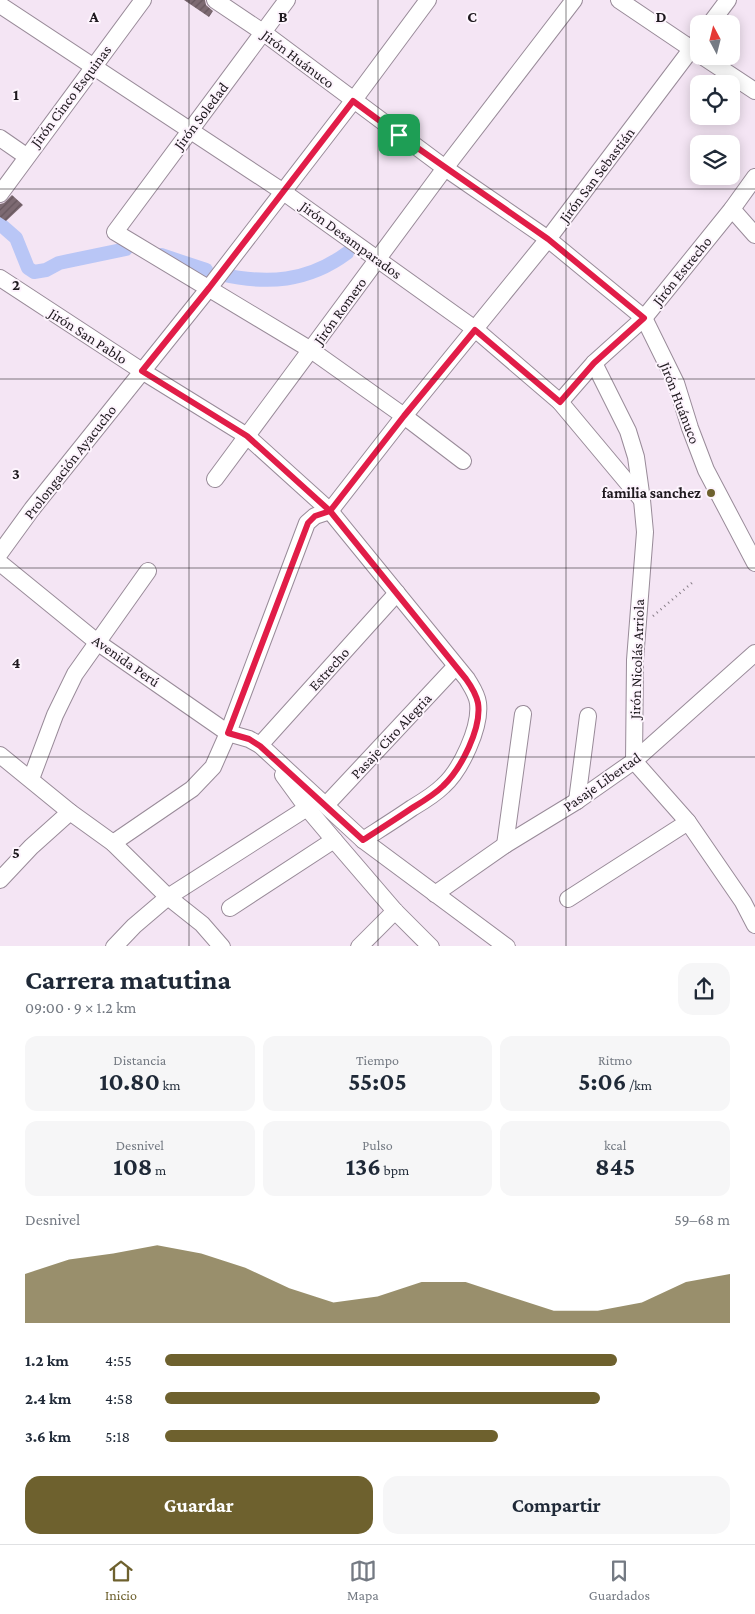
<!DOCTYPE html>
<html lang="es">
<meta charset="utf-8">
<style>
body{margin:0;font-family:"Crimson Pro",serif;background:#f6f6f7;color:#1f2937;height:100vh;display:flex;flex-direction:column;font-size:19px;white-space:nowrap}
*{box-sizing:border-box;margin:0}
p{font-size:16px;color:#747a83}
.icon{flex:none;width:28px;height:28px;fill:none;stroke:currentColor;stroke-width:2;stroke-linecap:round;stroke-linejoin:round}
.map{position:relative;height:946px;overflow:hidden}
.panel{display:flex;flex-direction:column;background:#fff;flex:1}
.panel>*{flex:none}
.needle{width:32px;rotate:353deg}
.tools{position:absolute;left:690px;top:15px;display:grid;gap:10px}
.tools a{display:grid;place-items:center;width:50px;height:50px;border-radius:10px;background:#fff;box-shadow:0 2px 12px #0003;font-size:25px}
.pin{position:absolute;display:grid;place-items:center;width:42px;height:42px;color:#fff;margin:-21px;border-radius:10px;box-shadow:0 2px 8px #0006}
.round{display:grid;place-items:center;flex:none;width:52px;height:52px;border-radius:15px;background:#f6f6f7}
.head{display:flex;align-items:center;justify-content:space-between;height:85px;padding:0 25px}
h1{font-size:28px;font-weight:700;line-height:38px}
.stats{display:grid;grid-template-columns:repeat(3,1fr);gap:8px;height:85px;padding:5px 25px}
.stats div{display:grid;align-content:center;border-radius:12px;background:#f6f6f7;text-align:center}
.stats b{font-size:25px;font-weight:700}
.stats small{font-size:14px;font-weight:400}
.stats p{font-size:14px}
.chart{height:140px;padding:10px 25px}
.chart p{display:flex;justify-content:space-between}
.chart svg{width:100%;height:90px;margin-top:5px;fill:#6e612e;opacity:.7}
.primary-button{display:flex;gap:10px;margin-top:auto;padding:10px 25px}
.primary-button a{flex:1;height:58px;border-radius:15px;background:#6e612e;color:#fff;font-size:20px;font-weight:700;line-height:58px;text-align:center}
.primary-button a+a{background:#f6f6f7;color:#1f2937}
ul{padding:0 25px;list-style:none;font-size:16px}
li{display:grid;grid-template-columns:80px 60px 1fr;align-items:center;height:38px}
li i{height:12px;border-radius:6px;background:#6e612e}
.menu{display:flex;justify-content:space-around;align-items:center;height:70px;border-top:1px solid #e0e1e3;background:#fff;font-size:14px;color:#747a83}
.menu a{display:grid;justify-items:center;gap:2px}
.menu .current{color:#6e612e}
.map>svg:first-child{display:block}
</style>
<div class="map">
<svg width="755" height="947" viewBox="0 0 755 947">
<defs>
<pattern id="building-hatch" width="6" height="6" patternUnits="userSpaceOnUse" patternTransform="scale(1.25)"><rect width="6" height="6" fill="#7d6a72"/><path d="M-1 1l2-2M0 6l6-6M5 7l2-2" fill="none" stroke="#66565d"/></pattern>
</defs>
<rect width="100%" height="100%" fill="#f4e5f4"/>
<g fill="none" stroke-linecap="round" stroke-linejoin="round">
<g stroke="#b9c6f6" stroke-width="14">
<path d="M 0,224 L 16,238 L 28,268 L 34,272 L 46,270 L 59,263 L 126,249"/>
<path d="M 161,255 L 206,270"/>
<path d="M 220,274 C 267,285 308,282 347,253"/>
</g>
</g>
<g fill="url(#building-hatch)">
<path d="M 184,0 L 205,0 L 206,5 L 213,11 L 209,17 Z"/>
<path d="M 12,195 L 23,205 L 6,221 L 0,217 L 0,204 L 4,203 Z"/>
</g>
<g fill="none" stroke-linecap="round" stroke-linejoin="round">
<g stroke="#998b99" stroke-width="18">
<g id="minor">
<path d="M 215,0 L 264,33 L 445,168 L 548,239 L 644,318 L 676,383 L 690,428 L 706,470 L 755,563"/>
<path d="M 287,0 L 115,232 L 311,350 L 404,416 L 463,461"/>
<path d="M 619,0 L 699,54"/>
<path d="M 0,5 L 282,191 L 475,329 L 560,402 L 642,500"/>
<path d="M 710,24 L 728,0"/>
<path d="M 702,56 L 755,91"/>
<path d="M 0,138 L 26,156"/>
<path d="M 0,194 L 143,0"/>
<path d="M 732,209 L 755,235"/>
<path d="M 0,278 L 142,371 L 247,436 L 330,511 L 467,679 C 471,686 477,694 478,703 C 481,727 461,770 443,786 C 434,795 422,802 412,808 C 396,819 380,829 363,840"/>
<path d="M 594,363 L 628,431 L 636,457 L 642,500 L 645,532 L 635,660 L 634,761 L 688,822 L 743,902 L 755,925"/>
<path d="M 560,402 L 594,363 L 644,318 L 732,209 L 755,177"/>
<path d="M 215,479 L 445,168 L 574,0"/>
<path d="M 0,553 L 32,509 L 209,288 L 353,101 L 428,0"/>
<path d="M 0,563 L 97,642 L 228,733 L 249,739 L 260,745 L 363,840 L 507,947"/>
<path d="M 260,745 L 397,593"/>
<path d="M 0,755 L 70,812 L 113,843 L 168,897 L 202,924 L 222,947"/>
<path d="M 283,775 L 307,808 L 334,840 L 395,911 L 431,947"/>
<path d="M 31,779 L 55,715 L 75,674 L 148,571"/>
<path d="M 577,801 L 588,716"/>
<path d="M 326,805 L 455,667"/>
<path d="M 113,843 L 192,789 L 213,767 L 228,733 L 307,523 L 315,516 L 330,511 L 404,416 L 548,239 L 699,39"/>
<path d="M 505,845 L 523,714"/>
<path d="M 0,880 L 31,847 L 70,812"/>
<path d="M 435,894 L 505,845 L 577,801 L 634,761 L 755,653"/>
<path d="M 568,899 L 688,822"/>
<path d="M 230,908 L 334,840"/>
<path d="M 114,947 L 134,926 L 168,897 L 307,808"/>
<path d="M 359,947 L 395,911"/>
</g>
</g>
<path stroke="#877d87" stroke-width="2.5" stroke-dasharray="1 4" stroke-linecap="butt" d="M 653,616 L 693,582"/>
<use href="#minor" stroke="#fff" stroke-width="16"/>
</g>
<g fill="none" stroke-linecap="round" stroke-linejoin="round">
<g stroke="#fff" stroke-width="10">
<path id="route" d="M 399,135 L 353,101 L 209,288 L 142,371 L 247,436 L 330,511 L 466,679 C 471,686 476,694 478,703 C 482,728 461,769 443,786 C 434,795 422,802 412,808 C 396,819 380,829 363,840 L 260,746 L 249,739 L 228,733 L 308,523 L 315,516 L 330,511 L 404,416 L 475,330 L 560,402 L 594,363 L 644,318 L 548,239 L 399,135"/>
</g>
<use href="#route" stroke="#e11d48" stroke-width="6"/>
</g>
<path fill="none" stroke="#1e191e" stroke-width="1" stroke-opacity="0.55" d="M 189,0 L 189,947M 378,0 L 378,947M 566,0 L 566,947M 0,189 L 755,189M 0,379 L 755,379M 0,568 L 755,568M 0,757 L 755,757"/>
<circle fill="#6e612e" stroke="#fdf4fd" stroke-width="2" cx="711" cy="493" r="5"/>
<g text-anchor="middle" stroke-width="4" stroke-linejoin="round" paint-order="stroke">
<g font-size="15" fill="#1e191e" stroke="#fdf4fd">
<text transform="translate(298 59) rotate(37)" y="5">Jirón Huánuco</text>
<text transform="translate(71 96) rotate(-53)" y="5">Jirón Cinco Esquinas</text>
<text transform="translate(201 116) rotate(-53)" y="5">Jirón Soledad</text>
<text transform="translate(597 175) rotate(-53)" y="5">Jirón San Sebastián</text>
<text transform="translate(351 240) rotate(36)" y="5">Jirón Desamparados</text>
<text transform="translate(682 271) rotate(-51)" y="5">Jirón Estrecho</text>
<text transform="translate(340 311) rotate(-54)" y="5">Jirón Romero</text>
<text transform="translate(88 336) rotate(33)" y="5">Jirón San Pablo</text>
<text transform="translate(680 403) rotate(69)" y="5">Jirón Huánuco</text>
<text transform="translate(70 462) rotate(-52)" y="5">Prolongación Ayacucho</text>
<text transform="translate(637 659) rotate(-88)" y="5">Jirón Nicolás Arriola</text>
<text transform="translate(126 661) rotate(35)" y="5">Avenida Perú</text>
<text transform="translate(329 669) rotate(-48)" y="5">Estrecho</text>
<text transform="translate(391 736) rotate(-47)" y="5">Pasaje Ciro Alegria</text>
<text transform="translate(602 782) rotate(-35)" y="5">Pasaje Libertad</text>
</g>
<g font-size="15" font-weight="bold" fill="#1e191e" stroke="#fdf4fd" text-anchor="end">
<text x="701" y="498">familia sanchez</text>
</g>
</g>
<g font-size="16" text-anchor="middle" font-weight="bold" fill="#1e191e" stroke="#fdf4fd" stroke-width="4" stroke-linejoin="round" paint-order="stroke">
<text x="94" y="22">A</text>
<text x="283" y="22">B</text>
<text x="472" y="22">C</text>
<text x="661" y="22">D</text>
<text x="16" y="100">1</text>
<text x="16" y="290">2</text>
<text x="16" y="479">3</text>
<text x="16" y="668">4</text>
<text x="16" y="858">5</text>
</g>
</svg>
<div class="tools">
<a><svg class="needle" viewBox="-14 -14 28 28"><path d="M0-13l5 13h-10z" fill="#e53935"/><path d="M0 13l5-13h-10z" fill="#747a83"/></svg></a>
<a><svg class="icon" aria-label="locate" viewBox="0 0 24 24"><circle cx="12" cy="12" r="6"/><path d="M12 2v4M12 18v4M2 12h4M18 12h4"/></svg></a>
<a><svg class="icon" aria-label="layers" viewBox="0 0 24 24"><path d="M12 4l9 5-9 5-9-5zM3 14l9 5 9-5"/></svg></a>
</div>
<div class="pin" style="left:399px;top:135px;background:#1e9e55"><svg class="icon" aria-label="arrive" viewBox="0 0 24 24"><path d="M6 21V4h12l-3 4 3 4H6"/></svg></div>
</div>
<section class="panel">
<div class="head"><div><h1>Carrera matutina</h1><p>09:00 · 9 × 1.2 km</p></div><a class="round"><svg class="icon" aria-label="share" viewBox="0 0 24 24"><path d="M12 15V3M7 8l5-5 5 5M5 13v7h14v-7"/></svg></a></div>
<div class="stats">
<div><p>Distancia</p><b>10.80<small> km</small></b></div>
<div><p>Tiempo</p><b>55:05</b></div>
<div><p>Ritmo</p><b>5:06<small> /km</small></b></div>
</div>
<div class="stats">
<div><p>Desnivel</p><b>108<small> m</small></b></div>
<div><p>Pulso</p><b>136<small> bpm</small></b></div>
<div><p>kcal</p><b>845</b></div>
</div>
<div class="chart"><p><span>Desnivel</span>59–68 m</p>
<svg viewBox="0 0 160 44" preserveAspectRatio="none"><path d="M0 44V20L10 13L20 10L30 6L40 10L50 17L60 27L70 34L80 31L90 24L100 24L110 31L120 38L130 38L140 34L150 24L160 20V44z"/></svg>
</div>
<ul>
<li><b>1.2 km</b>4:55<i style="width:80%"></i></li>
<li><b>2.4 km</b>4:58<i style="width:77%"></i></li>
<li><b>3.6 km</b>5:18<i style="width:59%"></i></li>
</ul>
<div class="primary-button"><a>Guardar</a><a>Compartir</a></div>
</section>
<nav class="menu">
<a class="current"><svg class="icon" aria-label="home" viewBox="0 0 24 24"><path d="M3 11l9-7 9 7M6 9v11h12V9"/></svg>Inicio</a>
<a><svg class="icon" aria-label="map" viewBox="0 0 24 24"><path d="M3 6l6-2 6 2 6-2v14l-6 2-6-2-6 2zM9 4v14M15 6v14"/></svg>Mapa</a>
<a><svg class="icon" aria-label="saved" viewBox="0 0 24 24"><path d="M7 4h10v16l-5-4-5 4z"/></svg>Guardados</a>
</nav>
